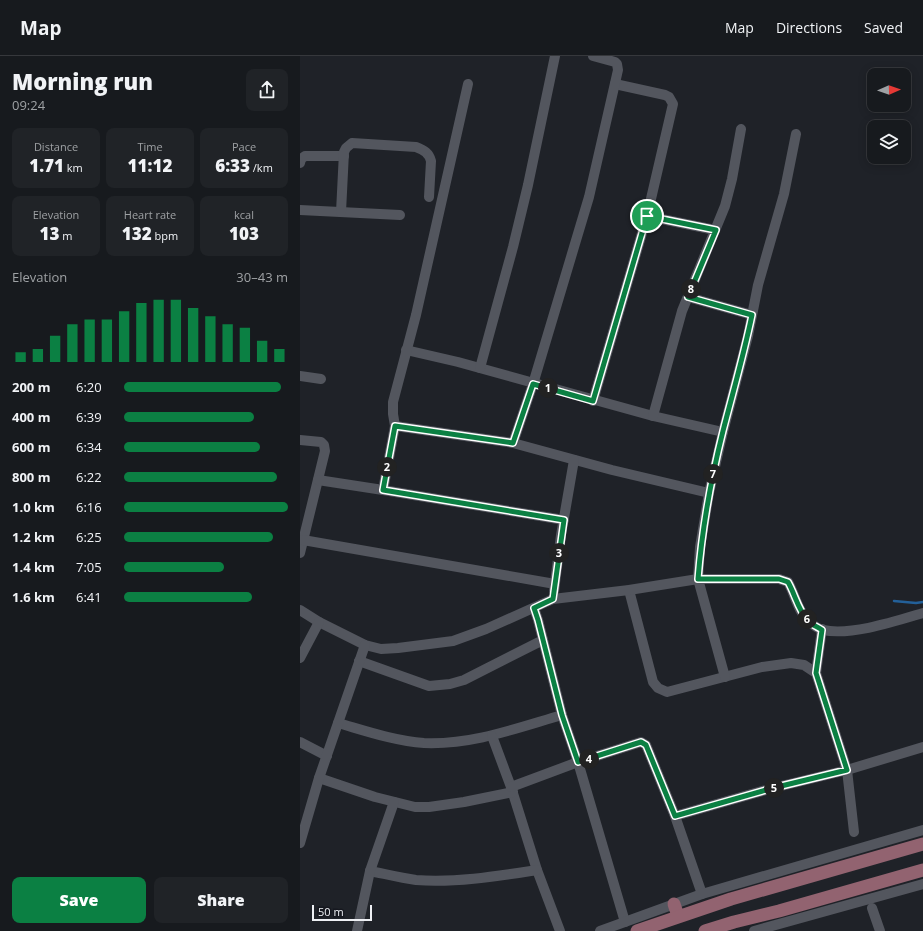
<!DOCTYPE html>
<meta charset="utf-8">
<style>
body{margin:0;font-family:"Open Sans",sans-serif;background:#202327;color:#f1f3f6;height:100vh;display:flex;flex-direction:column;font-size:15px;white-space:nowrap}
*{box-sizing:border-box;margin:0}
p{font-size:13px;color:#9ea1a4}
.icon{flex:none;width:22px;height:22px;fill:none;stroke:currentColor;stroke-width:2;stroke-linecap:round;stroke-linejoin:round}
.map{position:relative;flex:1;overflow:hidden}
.side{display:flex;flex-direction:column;background:#171a1e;width:300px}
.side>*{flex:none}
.needle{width:26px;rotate:88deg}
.fabs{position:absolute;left:567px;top:12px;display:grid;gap:8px}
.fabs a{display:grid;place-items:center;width:44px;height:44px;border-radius:8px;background:#171a1e;box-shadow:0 2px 10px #0003,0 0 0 1px #36383c;font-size:20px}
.scale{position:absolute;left:12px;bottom:10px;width:60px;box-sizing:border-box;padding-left:4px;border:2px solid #eef0f4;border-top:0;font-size:11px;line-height:14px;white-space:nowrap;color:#eef0f4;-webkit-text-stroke:3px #16181f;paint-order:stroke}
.pin{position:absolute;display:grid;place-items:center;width:34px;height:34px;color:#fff;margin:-17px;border:2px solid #fff;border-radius:50%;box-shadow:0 1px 4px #0007}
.km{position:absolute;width:20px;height:20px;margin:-10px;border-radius:50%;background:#222;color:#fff;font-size:11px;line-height:20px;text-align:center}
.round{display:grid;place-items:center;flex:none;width:42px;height:42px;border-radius:8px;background:#202327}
.overview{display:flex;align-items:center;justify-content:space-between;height:68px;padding:0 12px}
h1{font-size:22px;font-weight:800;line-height:30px}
.metrics{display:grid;grid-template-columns:repeat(3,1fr);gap:6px;height:68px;padding:4px 12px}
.metrics div{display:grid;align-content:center;border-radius:8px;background:#202327;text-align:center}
.metrics b{font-size:17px;font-weight:800}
.metrics small{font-size:11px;font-weight:400}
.metrics p{font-size:11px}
.chart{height:112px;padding:8px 12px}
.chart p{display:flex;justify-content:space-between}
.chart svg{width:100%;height:72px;margin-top:4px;stroke:#0b8043;stroke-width:6}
.action{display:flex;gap:8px;margin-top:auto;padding:8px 12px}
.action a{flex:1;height:46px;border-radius:8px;background:#0b8043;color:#fff;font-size:16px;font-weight:800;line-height:46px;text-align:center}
.action a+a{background:#202327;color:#f1f3f6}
ul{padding:0 12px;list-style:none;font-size:13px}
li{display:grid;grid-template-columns:64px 48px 1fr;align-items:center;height:30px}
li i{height:10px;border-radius:5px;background:#0b8043}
header{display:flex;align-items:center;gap:24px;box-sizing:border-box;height:56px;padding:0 20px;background:#171a1e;border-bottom:1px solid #36383c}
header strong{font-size:19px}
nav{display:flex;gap:22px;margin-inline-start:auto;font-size:14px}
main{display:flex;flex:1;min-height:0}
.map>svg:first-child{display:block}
</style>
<header>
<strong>Map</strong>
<nav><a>Map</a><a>Directions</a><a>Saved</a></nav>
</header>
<main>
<section class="side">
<div class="overview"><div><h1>Morning run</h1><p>09:24</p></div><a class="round"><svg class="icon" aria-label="share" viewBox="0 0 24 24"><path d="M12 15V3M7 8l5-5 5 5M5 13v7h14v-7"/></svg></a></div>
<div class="metrics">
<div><p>Distance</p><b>1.71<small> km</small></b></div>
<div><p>Time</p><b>11:12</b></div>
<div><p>Pace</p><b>6:33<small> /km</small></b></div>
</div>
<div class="metrics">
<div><p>Elevation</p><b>13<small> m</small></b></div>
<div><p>Heart rate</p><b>132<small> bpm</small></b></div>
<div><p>kcal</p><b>103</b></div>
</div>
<div class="chart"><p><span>Elevation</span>30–43 m</p>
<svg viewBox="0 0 160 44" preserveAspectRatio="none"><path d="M5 44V38M15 44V36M25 44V28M35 44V21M45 44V18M55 44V18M65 44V13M75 44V8M85 44V6M95 44V6M105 44V11M115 44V16M125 44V21M135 44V23M145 44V31M155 44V36"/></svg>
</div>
<ul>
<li><b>200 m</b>6:20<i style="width:96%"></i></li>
<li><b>400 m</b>6:39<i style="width:79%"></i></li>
<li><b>600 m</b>6:34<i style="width:83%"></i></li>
<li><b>800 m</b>6:22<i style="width:93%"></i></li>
<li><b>1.0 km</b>6:16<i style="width:100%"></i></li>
<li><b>1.2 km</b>6:25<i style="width:91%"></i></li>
<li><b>1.4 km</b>7:05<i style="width:61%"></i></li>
<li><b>1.6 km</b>6:41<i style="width:78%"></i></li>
</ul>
<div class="action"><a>Save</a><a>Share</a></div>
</section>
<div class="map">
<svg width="623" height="875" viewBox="0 0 623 875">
<rect width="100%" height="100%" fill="#1f2228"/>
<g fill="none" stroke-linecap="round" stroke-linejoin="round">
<path stroke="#236099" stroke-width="2.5" d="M 594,545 L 616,547 L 623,546"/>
<g stroke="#53565e" stroke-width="10">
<path d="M 0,107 L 1,103 L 5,100 L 44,100"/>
<path d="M 0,154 L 100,159"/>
<path d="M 41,156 L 44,96 L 46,92 L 52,87 L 116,91 C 124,94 129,97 131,105 L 129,141"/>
<path d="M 347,160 L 415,174"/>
<path d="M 388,241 L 452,259"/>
<path d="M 106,294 L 158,306 L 353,360 L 423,376"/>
<path d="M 180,312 L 213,191 L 228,129 L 255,0"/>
<path d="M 0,320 L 21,323"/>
<path d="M 293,345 L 347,160 L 373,48 L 369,41 L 365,39 L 315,28"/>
<path d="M 353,360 L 382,255 L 425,150 L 432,123 L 441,73"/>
<path d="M 95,370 L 213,387 L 312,414 L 409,437"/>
<path d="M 0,384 L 21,386 L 24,389 L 25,395 L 0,497"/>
<path d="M 213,387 L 233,328 L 289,141 L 318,14 L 317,8 L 315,6 L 293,0"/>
<path d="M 18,424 L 83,434 L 264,464"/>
<path d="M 83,434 L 95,370 L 93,358 L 93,346 L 116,259 L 168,28"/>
<path d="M 3,484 L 255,528"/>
<path d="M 329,534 L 353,626 L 358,632 L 367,636 L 462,611 L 491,607 L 504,609 L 516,617"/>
<path d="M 254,535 L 261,479 L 274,404"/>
<path d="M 234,552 L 238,564 L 262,659 L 278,706 L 325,866"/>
<path d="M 0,554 L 19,566 L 65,589 L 81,593 L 98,592 L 153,585 L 186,573 L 253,543 L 329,534 L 398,523 L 479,523 L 488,526 C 495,538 498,557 510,566 C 513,569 519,573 523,574 C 551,580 596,565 623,557"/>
<path d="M 522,573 L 516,617 L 547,714 L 554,776"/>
<path d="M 0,602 L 19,566"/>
<path d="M 59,605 L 129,630 L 150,628 L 164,624 L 243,584"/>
<path d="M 425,621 L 398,523 L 400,491 L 409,437 L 423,376 L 448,280 L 458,229 L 484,138 L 496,78"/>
<path d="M 38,667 C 66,675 95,685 124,687 C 172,689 217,672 262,659"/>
<path d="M 192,680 L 211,731 L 237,814 L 260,875"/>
<path d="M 0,686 L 27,700"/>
<path d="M 19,722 L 75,741 L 115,751 L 129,751 L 164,746 L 213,736"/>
<path d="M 211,731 L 278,706 L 341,686 L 346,689 L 375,760 L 402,838"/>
<path d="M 375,760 L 473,732 L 547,714 L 623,691"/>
<path d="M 0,787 L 19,722 L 65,589"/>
<path d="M 70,815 C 85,818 101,822 116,824 C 156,827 198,820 237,814"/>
<path d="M 572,852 L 580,875"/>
<path d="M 57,875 L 70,815 L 94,746"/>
<path d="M 300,875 L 402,838 L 623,774"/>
<path d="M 454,875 L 623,828"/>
</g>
<g stroke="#926370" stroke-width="13">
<path d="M 374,848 L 378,860"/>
<path d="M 337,875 L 431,843 L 623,788"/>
<path d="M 405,875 L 434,866 L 479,855 L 623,814"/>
</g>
</g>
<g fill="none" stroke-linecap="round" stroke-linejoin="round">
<g stroke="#fff" stroke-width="8">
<path id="route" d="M 347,160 L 416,174 L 388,241 L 452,259 C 444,298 433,336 423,375 C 411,423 402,473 398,523 L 479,523 L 488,526 C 495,538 498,554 508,565 C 512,569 518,571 522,574 L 516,617 L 547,714 L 473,732 L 375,760 L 346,689 L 341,686 L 278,706 L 262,659 L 238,564 L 234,552 L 253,543 L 264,464 L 83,434 L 95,370 L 213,387 L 233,328 L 293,345 Z"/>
</g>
<use href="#route" stroke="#0b8043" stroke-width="5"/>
</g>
</svg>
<div class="fabs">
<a><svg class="needle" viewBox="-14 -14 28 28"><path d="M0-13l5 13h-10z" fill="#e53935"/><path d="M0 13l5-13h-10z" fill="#9ea1a4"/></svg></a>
<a><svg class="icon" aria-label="layers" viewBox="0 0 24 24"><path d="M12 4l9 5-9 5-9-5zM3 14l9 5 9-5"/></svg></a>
</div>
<div class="scale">50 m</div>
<div class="pin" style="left:347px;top:160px;background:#1e9e55"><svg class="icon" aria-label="arrive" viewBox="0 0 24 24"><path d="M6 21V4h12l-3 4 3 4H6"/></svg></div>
<b class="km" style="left:248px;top:332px">1</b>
<b class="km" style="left:87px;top:411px">2</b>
<b class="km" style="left:259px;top:497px">3</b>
<b class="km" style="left:289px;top:703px">4</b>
<b class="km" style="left:474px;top:732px">5</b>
<b class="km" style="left:507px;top:563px">6</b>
<b class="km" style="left:413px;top:418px">7</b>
<b class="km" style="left:391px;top:233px">8</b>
</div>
</main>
